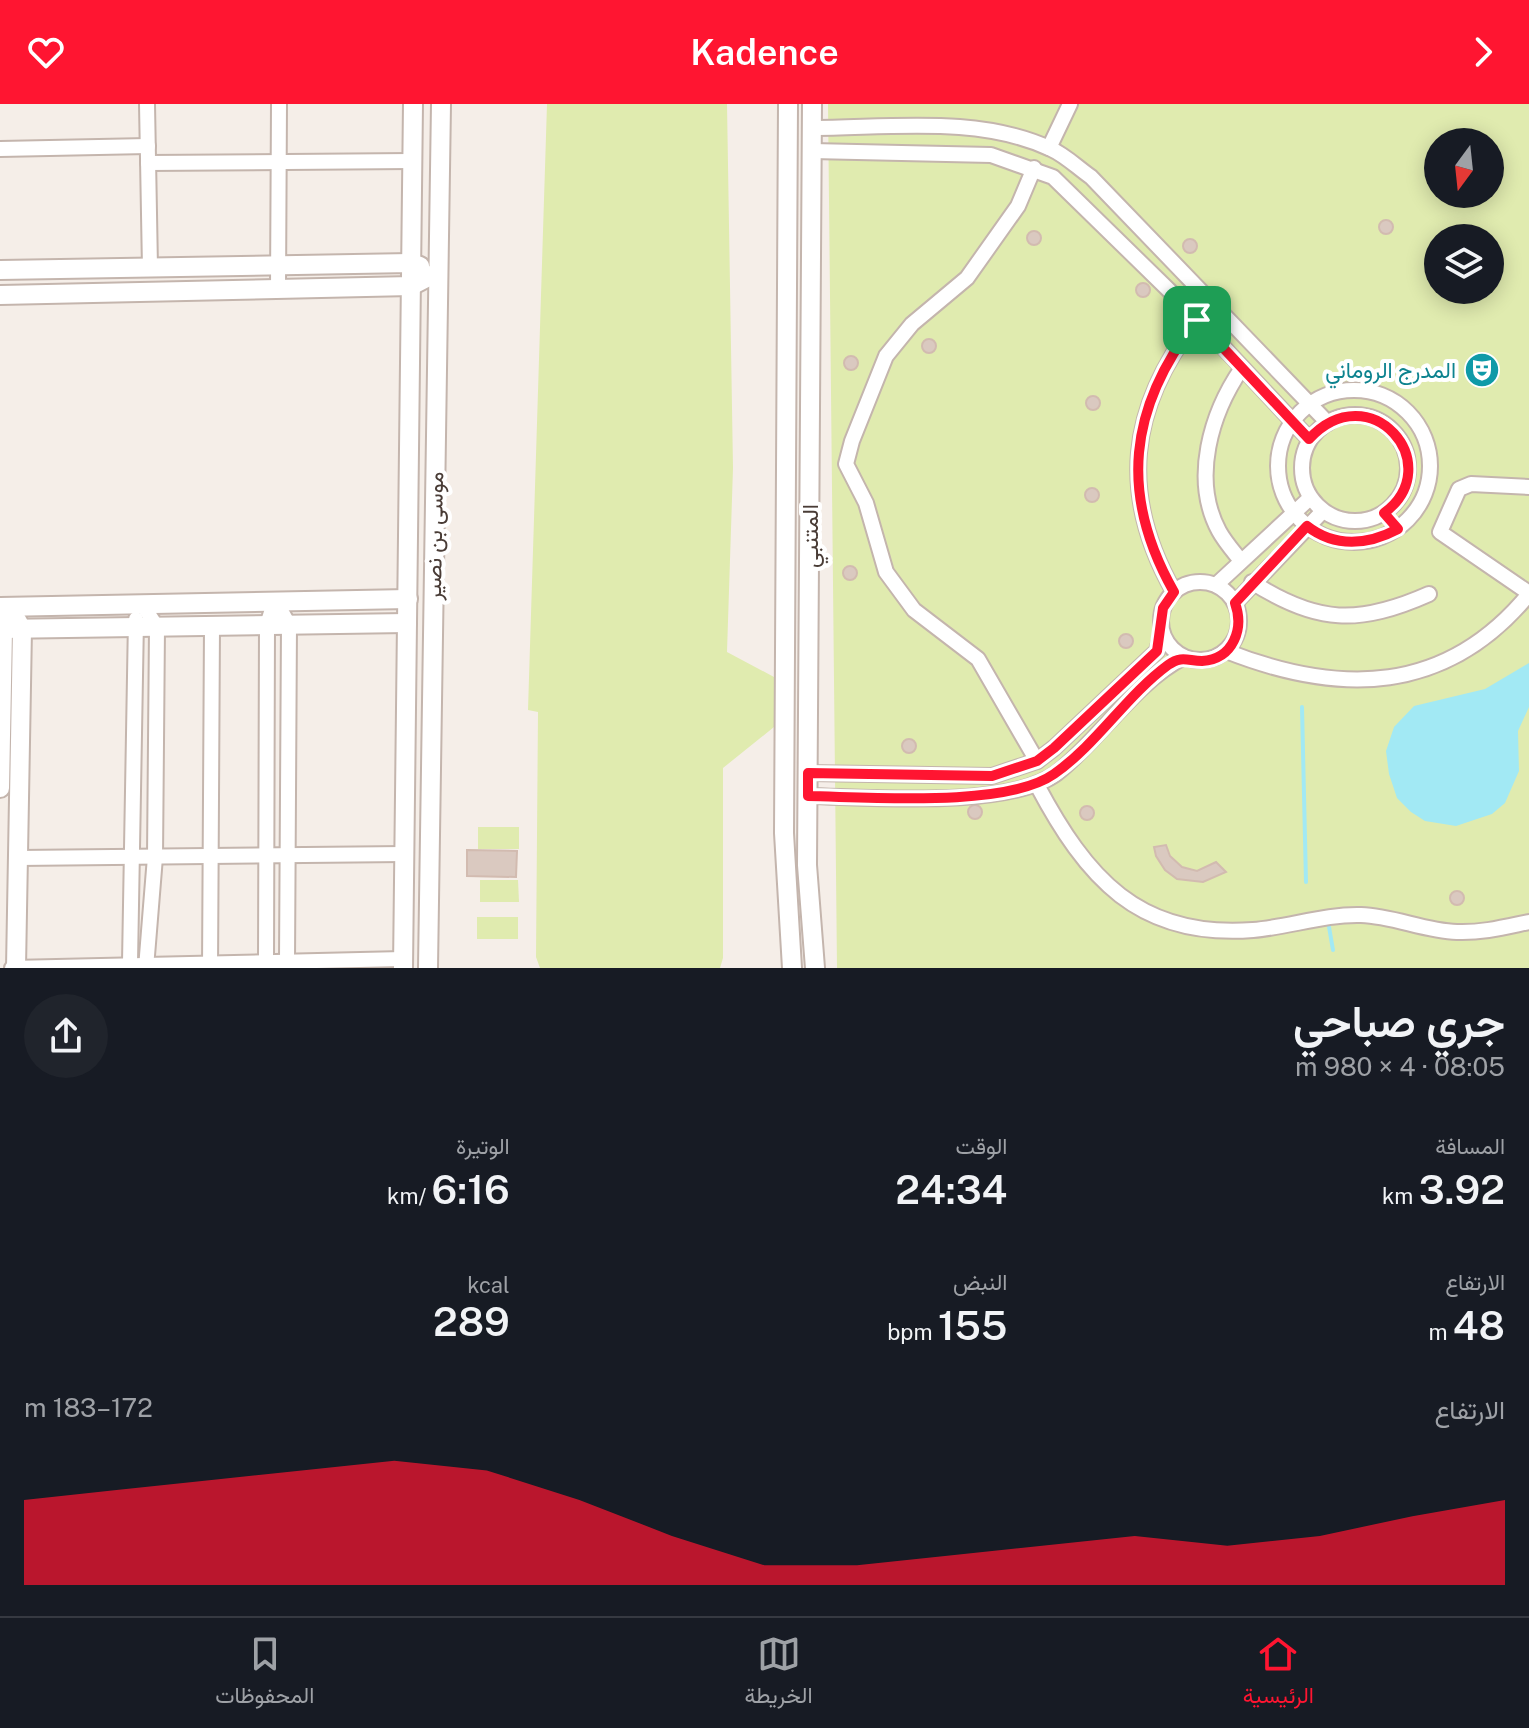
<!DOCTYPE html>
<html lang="ar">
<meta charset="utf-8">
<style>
body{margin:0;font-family:"Public Sans",Vazirmatn,sans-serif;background:#20242c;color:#f1f3f6;direction:rtl;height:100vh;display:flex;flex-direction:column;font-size:30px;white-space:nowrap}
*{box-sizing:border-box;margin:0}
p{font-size:26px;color:#9ea1a6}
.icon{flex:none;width:44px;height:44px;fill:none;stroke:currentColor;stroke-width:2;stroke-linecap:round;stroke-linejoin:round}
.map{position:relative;height:864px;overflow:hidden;direction:ltr}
.drawer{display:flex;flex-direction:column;background:#171b24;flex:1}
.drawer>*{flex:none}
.needle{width:52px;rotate:195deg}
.tools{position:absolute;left:1424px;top:24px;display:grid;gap:16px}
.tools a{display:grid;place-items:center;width:80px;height:80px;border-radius:50%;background:#171b24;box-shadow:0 4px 20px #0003;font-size:40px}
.pin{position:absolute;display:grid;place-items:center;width:68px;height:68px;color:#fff;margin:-34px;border-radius:16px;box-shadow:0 4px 12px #0006}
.round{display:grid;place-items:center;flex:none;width:84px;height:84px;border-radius:42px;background:#20242c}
.summary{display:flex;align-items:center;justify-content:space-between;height:136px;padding:0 24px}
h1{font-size:44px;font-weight:600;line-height:60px}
.metrics{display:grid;grid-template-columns:repeat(3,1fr);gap:12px;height:136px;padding:8px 24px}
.metrics div{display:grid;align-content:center}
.metrics b{font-size:40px;font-weight:600}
.metrics small{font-size:22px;font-weight:400}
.metrics p{font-size:22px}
.chart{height:224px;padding:16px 24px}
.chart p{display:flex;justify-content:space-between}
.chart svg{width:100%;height:144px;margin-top:8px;fill:#ff1531;opacity:.7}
header{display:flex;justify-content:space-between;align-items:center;height:104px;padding:0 24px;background:#ff1531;color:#fff;font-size:36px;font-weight:600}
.menu{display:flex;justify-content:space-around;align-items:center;height:112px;border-top:2px solid #363941;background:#171b24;font-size:22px;color:#9ea1a6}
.menu a{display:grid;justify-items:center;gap:4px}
.menu .current{color:#ff1531}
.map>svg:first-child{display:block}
</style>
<header><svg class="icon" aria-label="forward" viewBox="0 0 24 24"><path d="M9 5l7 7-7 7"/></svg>Kadence<svg class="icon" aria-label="heart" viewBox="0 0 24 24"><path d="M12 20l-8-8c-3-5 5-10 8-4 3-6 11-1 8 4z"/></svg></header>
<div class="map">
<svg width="1529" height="864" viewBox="0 0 1529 864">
<rect width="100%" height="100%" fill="#f5eee8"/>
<g fill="#e0ebaf" fill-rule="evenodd">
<path d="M 547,0 L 727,0 L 733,364 L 727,548 L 774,573 L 774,623 L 723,664 L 723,854 L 720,864 L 540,864 L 536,853 L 538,608 L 528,606 Z"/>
<path d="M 828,0 L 1529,0 L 1529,864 L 837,864 ZM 1438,38 L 1490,38 L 1490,90 L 1438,90 ZM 1438,134 L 1490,134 L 1490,186 L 1438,186 Z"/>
<rect x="478" y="723" width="41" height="22"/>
<path d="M 480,776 L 518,776 L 519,798 L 480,798 Z"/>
<path d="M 518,813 L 518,835 L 477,835 L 477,813 Z"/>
</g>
<path fill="#a2e9f4" d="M 1529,559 L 1529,603 L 1518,627 L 1519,667 L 1505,699 L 1492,710 L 1456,722 L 1425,717 L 1411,708 L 1397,694 L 1389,670 L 1386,647 L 1394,623 L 1414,602 L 1485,585 Z"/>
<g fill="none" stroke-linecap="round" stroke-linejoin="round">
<g stroke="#a2e9f4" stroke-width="4">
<path d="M 1302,603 L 1306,778"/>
<path d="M 1328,817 L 1333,846"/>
</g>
</g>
<g fill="#dac9c0" stroke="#d2bbb0" stroke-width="2">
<circle cx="1386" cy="123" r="7"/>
<circle cx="1034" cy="134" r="7"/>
<circle cx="1190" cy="142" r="7"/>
<circle cx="1143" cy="186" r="7"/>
<circle cx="929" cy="242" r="7"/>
<circle cx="851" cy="259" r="7"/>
<circle cx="1093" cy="299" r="7"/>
<circle cx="1092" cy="391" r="7"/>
<circle cx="850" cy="469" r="7"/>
<circle cx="1126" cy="537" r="7"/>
<circle cx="909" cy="642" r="7"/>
<circle cx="975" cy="708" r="7"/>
<circle cx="1087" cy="709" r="7"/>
<path d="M 1166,741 L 1170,752 L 1182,763 L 1197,767 L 1216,758 L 1226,768 L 1203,778 L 1177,775 L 1165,766 L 1156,752 L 1154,743 Z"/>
<path d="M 467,746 L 517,747 L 516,773 L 467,772 Z"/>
<circle cx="1457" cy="794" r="7"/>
</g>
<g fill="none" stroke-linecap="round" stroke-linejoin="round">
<g stroke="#c4b5ad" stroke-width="18">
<g id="minor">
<path d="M 147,0 L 150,164"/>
<path d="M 812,24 C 889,24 979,11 1051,45 C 1065,51 1078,64 1091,73 L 1328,319"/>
<path d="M 1049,44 L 1070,0"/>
<path d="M 0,45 L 148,42"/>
<path d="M 812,47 L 991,51 L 1053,73 L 1183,200 L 1309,335"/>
<path d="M 148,59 L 412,57"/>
<path d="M 1034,64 L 1018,102 L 967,174 L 912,220 L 886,252 L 852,337 L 846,360 L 866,399 L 886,468 L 914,506 L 978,555 L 1037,657"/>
<path d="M 278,185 L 279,0"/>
<circle cx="1354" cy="362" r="76"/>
<circle cx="1355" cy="364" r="53"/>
<path d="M 1529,383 L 1471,380 L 1459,385 L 1440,428 L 1529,489"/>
<path d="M 1241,457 C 1234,448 1225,438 1219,427 C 1191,375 1211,309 1242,264"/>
<circle cx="1200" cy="517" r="39"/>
<path d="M 1252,478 C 1317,520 1359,521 1429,490"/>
<path d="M 1216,481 L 1310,394"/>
<path d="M 1174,488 C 1119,391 1128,304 1197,216"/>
<path d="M 275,496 L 289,521 L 287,857 L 284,863"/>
<path d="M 1235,499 L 1323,407"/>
<path d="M 142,500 L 157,523 L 155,753 L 146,864"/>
<path d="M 1226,547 C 1340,592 1446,591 1529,490"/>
<path d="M 808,669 L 992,672 L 1037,657 L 1054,644 L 1157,547 L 1162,529"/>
<path d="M 1037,681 C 1086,773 1138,835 1253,826 C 1289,823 1325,810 1361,811 C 1394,812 1424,827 1457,828 C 1482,829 1505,823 1529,818"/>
<path d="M 808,692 C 869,693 1009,705 1057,669 C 1101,634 1134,579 1184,553"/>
<path d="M 18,754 L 405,750"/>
<path d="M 12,864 L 403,855"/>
<path d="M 133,864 L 130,859 L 136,515"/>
<path d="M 210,864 L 212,522"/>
<path d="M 271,864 L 266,857 L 267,521 L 275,496"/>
</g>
</g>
<g stroke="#c4b5ad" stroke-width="22">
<g id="tertiary">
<path d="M 788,0 L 784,729 L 792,864"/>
<path d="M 812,0 L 807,761 L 815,864"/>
<path d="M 0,166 L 411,159 L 420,162"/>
<path d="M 0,191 L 411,182 L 438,168"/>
<path d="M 0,503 L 408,495"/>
<path d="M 0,525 L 407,519"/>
<path d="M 0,684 L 3,525 L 6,513"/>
<path d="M 16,864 L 22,525 L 17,516"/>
<path d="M 403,864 L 413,0"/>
<path d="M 428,864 L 441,0"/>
</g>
</g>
<use href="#minor" stroke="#fff" stroke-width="14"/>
<use href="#tertiary" stroke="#fff" stroke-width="18"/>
</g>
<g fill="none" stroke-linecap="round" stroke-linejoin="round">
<g stroke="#fff" stroke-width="16">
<path id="route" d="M 1197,216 L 1309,335 C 1370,269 1449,361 1384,409 L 1398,425 C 1368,441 1335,444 1307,422 L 1235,499 C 1244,524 1234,555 1202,557 C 1188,557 1182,551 1168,561 C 1126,592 1097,640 1054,670 C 1006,704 868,693 808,692 L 808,669 L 992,672 L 1037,657 L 1054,644 L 1157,547 L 1163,504 L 1174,488 C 1119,391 1128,304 1197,216 Z"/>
</g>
<use href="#route" stroke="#ff1531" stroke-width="10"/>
</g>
<defs>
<g id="theatre-disc" transform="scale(1.8)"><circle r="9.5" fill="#0f9aa8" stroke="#fff"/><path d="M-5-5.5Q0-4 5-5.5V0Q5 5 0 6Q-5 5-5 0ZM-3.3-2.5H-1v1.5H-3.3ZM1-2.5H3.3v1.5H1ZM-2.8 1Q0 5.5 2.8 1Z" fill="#fff"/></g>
</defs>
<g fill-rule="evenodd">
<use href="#theatre-disc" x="1482" y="266"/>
</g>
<g text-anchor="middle" stroke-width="8" stroke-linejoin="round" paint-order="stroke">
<g font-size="22" fill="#0d838f" stroke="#fff" text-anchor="end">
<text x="1456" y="274">المدرج الروماني</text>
</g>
<g font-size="22" fill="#493c36" stroke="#fff">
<text transform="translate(434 432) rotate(-89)" y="8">موسى بن نصير</text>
<text transform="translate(810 432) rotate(-90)" y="8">المتنبي</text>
</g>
</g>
</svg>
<div class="tools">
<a><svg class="needle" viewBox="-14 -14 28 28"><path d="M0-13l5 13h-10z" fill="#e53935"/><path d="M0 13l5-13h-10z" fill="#9ea1a6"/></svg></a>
<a><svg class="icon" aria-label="layers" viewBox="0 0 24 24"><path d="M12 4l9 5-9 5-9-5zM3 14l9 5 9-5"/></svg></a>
</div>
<div class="pin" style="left:1197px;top:216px;background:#1e9e55"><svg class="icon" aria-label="arrive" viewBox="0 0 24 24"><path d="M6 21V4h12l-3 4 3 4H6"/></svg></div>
</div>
<section class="drawer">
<div class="summary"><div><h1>جري صباحي</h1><p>08:05 · 4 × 980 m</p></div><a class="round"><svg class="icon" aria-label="share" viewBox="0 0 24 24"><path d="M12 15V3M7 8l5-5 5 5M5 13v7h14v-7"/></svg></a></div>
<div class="metrics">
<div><p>المسافة</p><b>3.92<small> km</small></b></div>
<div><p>الوقت</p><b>24:34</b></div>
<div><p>الوتيرة</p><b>6:16<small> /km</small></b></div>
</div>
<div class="metrics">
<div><p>الارتفاع</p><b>48<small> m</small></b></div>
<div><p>النبض</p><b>155<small> bpm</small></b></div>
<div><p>kcal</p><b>289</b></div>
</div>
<div class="chart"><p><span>الارتفاع</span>172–183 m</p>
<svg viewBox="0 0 160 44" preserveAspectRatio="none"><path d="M0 44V18L10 15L20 12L30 9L40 6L50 9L60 18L70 29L80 38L90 38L100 35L110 32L120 29L130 32L140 29L150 23L160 18V44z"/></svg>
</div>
</section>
<nav class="menu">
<a class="current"><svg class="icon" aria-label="home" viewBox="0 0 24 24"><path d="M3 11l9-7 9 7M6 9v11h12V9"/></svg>الرئيسية</a>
<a><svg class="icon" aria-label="map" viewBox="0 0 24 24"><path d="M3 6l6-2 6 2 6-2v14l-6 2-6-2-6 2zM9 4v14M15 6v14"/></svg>الخريطة</a>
<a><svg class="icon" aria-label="saved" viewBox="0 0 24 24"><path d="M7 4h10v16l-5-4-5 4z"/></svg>المحفوظات</a>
</nav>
